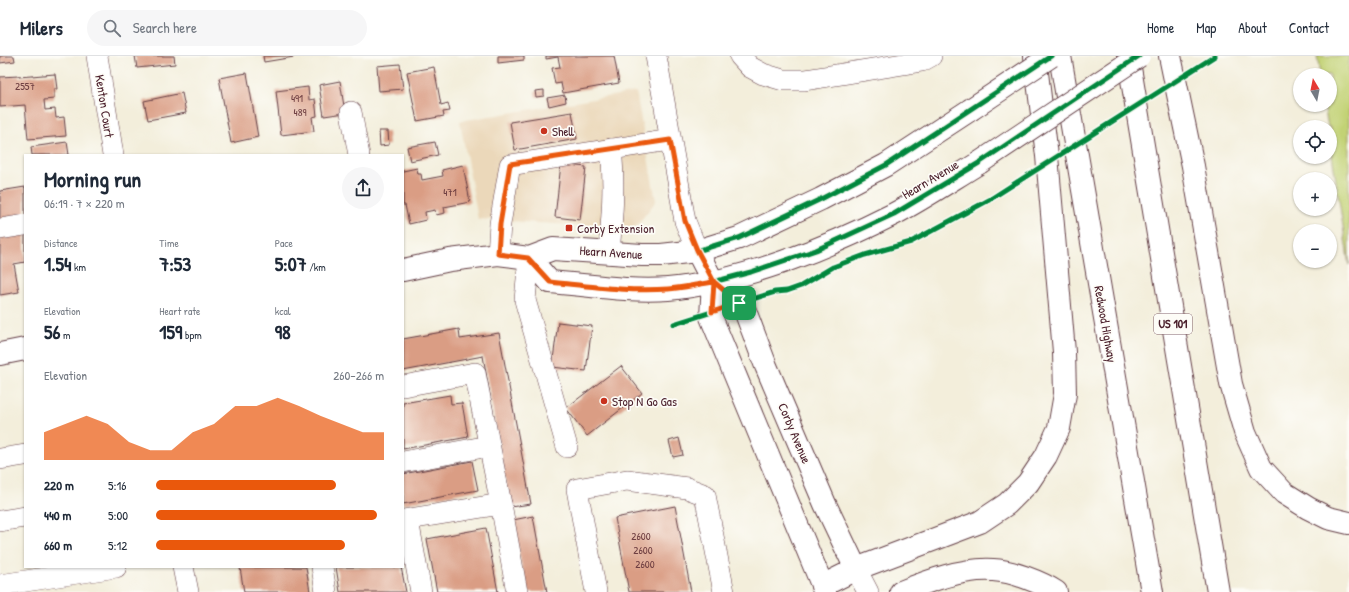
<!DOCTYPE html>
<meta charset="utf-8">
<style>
body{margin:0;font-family:"Patrick Hand",sans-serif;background:#f6f6f7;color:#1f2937;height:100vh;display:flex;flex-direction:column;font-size:15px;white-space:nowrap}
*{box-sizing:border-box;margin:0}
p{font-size:13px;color:#747a83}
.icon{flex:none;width:22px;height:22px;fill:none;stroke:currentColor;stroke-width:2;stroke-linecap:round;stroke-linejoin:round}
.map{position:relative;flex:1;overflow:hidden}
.sheet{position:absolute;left:24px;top:98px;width:380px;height:414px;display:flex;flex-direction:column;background:#fff;border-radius:0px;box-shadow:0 1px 3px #0004}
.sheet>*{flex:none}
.needle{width:26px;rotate:350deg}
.tools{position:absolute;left:1293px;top:12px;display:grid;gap:8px}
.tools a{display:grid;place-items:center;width:44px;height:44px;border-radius:50%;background:#fff;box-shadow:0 1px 3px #0004;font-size:20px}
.pin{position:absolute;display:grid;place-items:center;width:34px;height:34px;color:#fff;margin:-17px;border-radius:8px;box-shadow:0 2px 6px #0006}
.round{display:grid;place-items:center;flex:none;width:42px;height:42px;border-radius:21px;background:#f6f6f7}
.headline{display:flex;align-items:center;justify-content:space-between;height:68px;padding:0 20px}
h1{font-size:22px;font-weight:700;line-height:30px}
.figures{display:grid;grid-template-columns:repeat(3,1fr);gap:6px;height:68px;padding:4px 20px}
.figures div{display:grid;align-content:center}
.figures b{font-size:20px;font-weight:700}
.figures small{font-size:11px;font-weight:400}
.figures p{font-size:11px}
.chart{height:112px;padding:8px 20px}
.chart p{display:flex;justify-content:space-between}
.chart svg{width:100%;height:72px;margin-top:4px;fill:#ea580c;opacity:.7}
ul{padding:0 20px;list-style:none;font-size:13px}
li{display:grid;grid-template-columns:64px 48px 1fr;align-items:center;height:30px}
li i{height:10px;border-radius:5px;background:#ea580c}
header{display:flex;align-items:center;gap:24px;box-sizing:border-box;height:56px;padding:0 20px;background:#fff;border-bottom:1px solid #e0e1e3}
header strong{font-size:19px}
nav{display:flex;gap:22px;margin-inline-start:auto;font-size:14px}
.search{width:280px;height:36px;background:#f6f6f7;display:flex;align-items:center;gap:10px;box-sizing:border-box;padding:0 14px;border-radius:22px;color:#747a83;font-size:15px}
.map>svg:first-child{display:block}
</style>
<header>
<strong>Milers</strong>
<div class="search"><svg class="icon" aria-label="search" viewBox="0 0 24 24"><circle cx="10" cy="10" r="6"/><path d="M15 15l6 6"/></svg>Search here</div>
<nav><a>Home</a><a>Map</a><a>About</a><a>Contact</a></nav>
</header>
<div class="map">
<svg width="1349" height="536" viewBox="0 0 1349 536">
<rect width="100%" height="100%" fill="#fdfcf7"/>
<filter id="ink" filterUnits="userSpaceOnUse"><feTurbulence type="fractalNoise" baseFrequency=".025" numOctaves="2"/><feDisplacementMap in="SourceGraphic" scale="8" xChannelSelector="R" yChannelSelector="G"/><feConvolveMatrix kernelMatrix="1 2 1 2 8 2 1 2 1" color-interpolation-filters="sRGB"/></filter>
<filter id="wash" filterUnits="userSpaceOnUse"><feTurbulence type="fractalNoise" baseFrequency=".012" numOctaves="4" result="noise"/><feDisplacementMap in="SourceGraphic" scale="16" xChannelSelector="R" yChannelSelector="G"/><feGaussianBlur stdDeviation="0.9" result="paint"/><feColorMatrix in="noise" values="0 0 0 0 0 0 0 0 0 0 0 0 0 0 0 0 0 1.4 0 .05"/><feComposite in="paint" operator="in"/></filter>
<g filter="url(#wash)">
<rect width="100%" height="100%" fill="#f3eedb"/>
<path fill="#ebd8ba" d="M 636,36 L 656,145 L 634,173 L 478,163 L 460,65 Z"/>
<path fill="#c2d275" stroke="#867850" d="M 1317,0 L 1349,0 L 1349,209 L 1330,86 L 1330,71 L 1328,71 L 1324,49 L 1330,49 L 1330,19 L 1320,19 Z"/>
<g id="blocks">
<g fill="#da9d84">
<path d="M 0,0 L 14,0 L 15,5 L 0,7 Z"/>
<path d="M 135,0 L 174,0 L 175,8 L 137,12 Z"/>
<path d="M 263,0 L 294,0 L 294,1 L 264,6 Z"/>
<path d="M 498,0 L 524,0 L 524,4 L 498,7 Z"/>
<path d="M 546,0 L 614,0 L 619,27 L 563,37 L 561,27 L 555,28 L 552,12 L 560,11 L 558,1 L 546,3 Z"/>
<path d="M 400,8 L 403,33 L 379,35 L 377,10 Z"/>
<path d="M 434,11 L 441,49 L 448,47 L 450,55 L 443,56 L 444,60 L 417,65 L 407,16 Z"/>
<path d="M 247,17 L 258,81 L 231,87 L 219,22 Z"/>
<path d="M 55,18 L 57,33 L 54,33 L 54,43 L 44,44 L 45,54 L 55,53 L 56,62 L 64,61 L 66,80 L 28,83 L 25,49 L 0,51 L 0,21 L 19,20 L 19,21 Z"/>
<path d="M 340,25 L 345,57 L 324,60 L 319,29 Z"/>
<path d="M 308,31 L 309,44 L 315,43 L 317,60 L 312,61 L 314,75 L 281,79 L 276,35 Z"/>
<path d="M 544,34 L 544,40 L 536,41 L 535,35 Z"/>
<path d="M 182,37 L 186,57 L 148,64 L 144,45 Z"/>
<path d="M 565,39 L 566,46 L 549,50 L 547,42 Z"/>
<path d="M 572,56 L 577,83 L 515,94 L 510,66 Z"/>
<path d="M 379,75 L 388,75 L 389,89 L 380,90 Z"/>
<path d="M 67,86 L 69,99 L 32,99 L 31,91 Z"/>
<path d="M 435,86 L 438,99 L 410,105 L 407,91 Z"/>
<path d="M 561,108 L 586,111 L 580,164 L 555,161 Z"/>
<path d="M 463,109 L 470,146 L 444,151 L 445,157 L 436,159 L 435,154 L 425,156 L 426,164 L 409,168 L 405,149 L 403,149 L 403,115 L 417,112 L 418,118 L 421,118 L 422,124 L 443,120 L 442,114 Z"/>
<path d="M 25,131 L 25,161 L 0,165 L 0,135 Z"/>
<path d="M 25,176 L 25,206 L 14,208 L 19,236 L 0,239 L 0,180 Z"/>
<path d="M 558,266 L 592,270 L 586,315 L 552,311 Z"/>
<path d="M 459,273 L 460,283 L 499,277 L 531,448 L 510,451 L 483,300 L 403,315 L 403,283 Z"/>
<path d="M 621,310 L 642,337 L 587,380 L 566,352 Z"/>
<path d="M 450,339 L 451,348 L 462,347 L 468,381 L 403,393 L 403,347 Z"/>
<path d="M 679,382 L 683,399 L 673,401 L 669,385 Z"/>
<path d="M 472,405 L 478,434 L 403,448 L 403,418 Z"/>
<path d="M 675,450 L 691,536 L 629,536 L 615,462 Z"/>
<path d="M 533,460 L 547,536 L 526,536 L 513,464 Z"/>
<path d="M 486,472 L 498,536 L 437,536 L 427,483 Z"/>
<path d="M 245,511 L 306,511 L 310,536 L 244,536 L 240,512 Z"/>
<path d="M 336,511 L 401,511 L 406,536 L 340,536 Z"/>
</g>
</g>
</g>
<g filter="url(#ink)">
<use href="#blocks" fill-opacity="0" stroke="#633e45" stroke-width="1"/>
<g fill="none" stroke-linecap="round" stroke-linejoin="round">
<g stroke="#633e45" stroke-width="22">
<g id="minor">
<path d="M 97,0 L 113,99"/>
<path d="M 656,0 L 685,165 L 697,195"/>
<path d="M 740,0 L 750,11 L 763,18 L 783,24 L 805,24 L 922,5 L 931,0"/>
<path d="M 351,56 L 359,99"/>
<path d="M 0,173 L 25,169"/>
<path d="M 609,197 C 612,162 615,128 611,93"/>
<path d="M 498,198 L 500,168 L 510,109 L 670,84"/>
<path d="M 529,202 L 525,244 L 567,391"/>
<path d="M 403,330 L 475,317 L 501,448"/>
<path d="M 0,403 L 25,399"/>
<path d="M 403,406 L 489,390"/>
<path d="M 403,464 L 501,448 L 517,536"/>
<path d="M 408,464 L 421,536"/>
<path d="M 0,465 L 25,461"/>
<path d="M 183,511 L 188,536"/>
<path d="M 322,511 L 326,536"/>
<path d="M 856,513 L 868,536"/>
<path d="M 0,529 L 116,511"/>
<path d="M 596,536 L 577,433 L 627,424 L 687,432 L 705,439 L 724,536"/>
</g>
</g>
<g stroke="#633e45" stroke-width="24">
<g id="major">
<path d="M 697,195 L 713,226 L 744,252 L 766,310 L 825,448 L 856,513"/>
<path d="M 529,202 L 550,226 C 588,229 630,236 668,233 C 742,226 827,192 894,158 C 923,143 951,124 979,107"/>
<path d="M 403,214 L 450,204 L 498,198 L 529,202 L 553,193 L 642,199 L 661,199 L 697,195 L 739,182 L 821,143 L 886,109 L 970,54"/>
<path d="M 713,226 L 711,261 L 825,536"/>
<path d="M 0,298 L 25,293"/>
</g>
</g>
<g stroke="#633e45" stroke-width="24">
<g id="highway">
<path d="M 1060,0 L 1152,536"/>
<path d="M 1128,0 L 1218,536"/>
<path d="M 1170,0 L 1193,110 L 1231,328 L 1245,376 L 1261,412 L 1284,437 L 1308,452 L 1328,462 L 1349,467"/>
<path d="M 822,530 L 856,513 L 980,466 L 1007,448 L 1028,427 L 1046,400 L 1059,372 L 1065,338 L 1064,296 L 1047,100 L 1035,0"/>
<path d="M 901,536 C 928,525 963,512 993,514 C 1012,515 1041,526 1056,536"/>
</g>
</g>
<use href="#minor" stroke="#fff" stroke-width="21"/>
<use href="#major" stroke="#fff" stroke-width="22"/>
<use href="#highway" stroke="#fff" stroke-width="22"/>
<g stroke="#633e45" stroke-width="24" stroke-linecap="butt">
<g id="major-bridge">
<path d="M 970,54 L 1051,0"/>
<path d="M 979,107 L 1139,0"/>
</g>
</g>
<use href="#major-bridge" stroke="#fff" stroke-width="22"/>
<g stroke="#fdfcf7" stroke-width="8">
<g id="cycleway">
<path d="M 697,195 L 739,182 L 821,143 L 886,109 L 1051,0"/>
<path d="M 713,226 L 751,216 L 816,194 L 894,158 L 979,107 L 1139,0"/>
<path d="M 674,268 L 775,236 L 787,235 L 801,230 L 833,211 L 865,199 L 911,186 L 989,144 L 1215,0"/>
</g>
</g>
<use href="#cycleway" stroke="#00873e" stroke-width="5"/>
</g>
</g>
<g fill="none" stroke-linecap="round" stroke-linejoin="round" filter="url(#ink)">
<g stroke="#fff" stroke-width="8">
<path id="route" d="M 739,247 L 714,226 L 697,194 L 685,165 L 670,84 L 510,108 L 500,168 L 498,198 L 528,202 L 550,226 C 589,230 629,236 668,233 C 683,232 698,228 714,226 L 712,256 L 739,247"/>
</g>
<use href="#route" stroke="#ea580c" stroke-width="5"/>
</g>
<g fill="#c8321e" stroke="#fdfcf7" stroke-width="1.5">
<circle cx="544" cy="75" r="4"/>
<rect x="565" y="168" width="8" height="8" rx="2"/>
<circle cx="604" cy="345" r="4"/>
</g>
<g text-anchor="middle" stroke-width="3.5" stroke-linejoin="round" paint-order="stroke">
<g font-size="11" fill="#6e3e41">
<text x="25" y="34">2557</text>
<text x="297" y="46">491</text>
<text x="300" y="60">489</text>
<text x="450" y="140">471</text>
<text x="641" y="484">2600</text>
<text x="643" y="498">2600</text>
<text x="645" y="512">2600</text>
</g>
<rect fill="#fdfcf7" stroke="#806168" stroke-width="1" x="1154" y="258" width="38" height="20" rx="3"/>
<g font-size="12" font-weight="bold" fill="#4a1f2b">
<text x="1173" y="272">US 101</text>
</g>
<g font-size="13" fill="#4a1f2b" stroke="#fdfcf7">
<text transform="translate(105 50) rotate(81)" y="5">Kenton Court</text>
<text transform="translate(930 123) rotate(-31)" y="5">Hearn Avenue</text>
<text transform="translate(611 196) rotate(4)" y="5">Hearn Avenue</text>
<text transform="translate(1106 268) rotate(80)" y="5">Redwood Highway</text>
<text transform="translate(795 377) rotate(67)" y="5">Corby Avenue</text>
</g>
<g font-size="13" fill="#4a1f2b" stroke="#fdfcf7" text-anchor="start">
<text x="552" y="80">Shell</text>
<text x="577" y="177">Corby Extension</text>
<text x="612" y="350">Stop N Go Gas</text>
</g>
</g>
</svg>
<div class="tools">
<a><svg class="needle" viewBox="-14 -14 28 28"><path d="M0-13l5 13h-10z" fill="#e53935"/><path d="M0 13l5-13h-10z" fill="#747a83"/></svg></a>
<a><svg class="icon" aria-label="locate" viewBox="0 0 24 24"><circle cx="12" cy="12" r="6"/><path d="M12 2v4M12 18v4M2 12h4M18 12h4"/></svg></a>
<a>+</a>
<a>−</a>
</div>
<div class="pin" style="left:739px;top:247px;background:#1e9e55"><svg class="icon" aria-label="arrive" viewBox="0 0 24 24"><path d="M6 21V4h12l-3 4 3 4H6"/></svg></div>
<section class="sheet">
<div class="headline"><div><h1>Morning run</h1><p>06:19 · 7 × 220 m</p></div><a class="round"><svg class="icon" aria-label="share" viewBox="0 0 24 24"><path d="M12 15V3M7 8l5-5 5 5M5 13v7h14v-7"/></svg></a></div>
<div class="figures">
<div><p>Distance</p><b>1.54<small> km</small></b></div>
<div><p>Time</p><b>7:53</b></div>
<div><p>Pace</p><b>5:07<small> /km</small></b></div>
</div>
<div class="figures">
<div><p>Elevation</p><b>56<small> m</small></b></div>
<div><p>Heart rate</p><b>159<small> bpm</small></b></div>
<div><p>kcal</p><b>98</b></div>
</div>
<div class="chart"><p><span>Elevation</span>260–266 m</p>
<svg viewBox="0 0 160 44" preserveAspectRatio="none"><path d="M0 44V27L10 22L20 17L30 22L40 33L50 38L60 38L70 27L80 22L90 11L100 11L110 6L120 11L130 17L140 22L150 27L160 27V44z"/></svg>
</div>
<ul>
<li><b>220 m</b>5:16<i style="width:79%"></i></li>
<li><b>440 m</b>5:00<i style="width:97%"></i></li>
<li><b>660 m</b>5:12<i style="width:83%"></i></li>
</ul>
</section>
</div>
